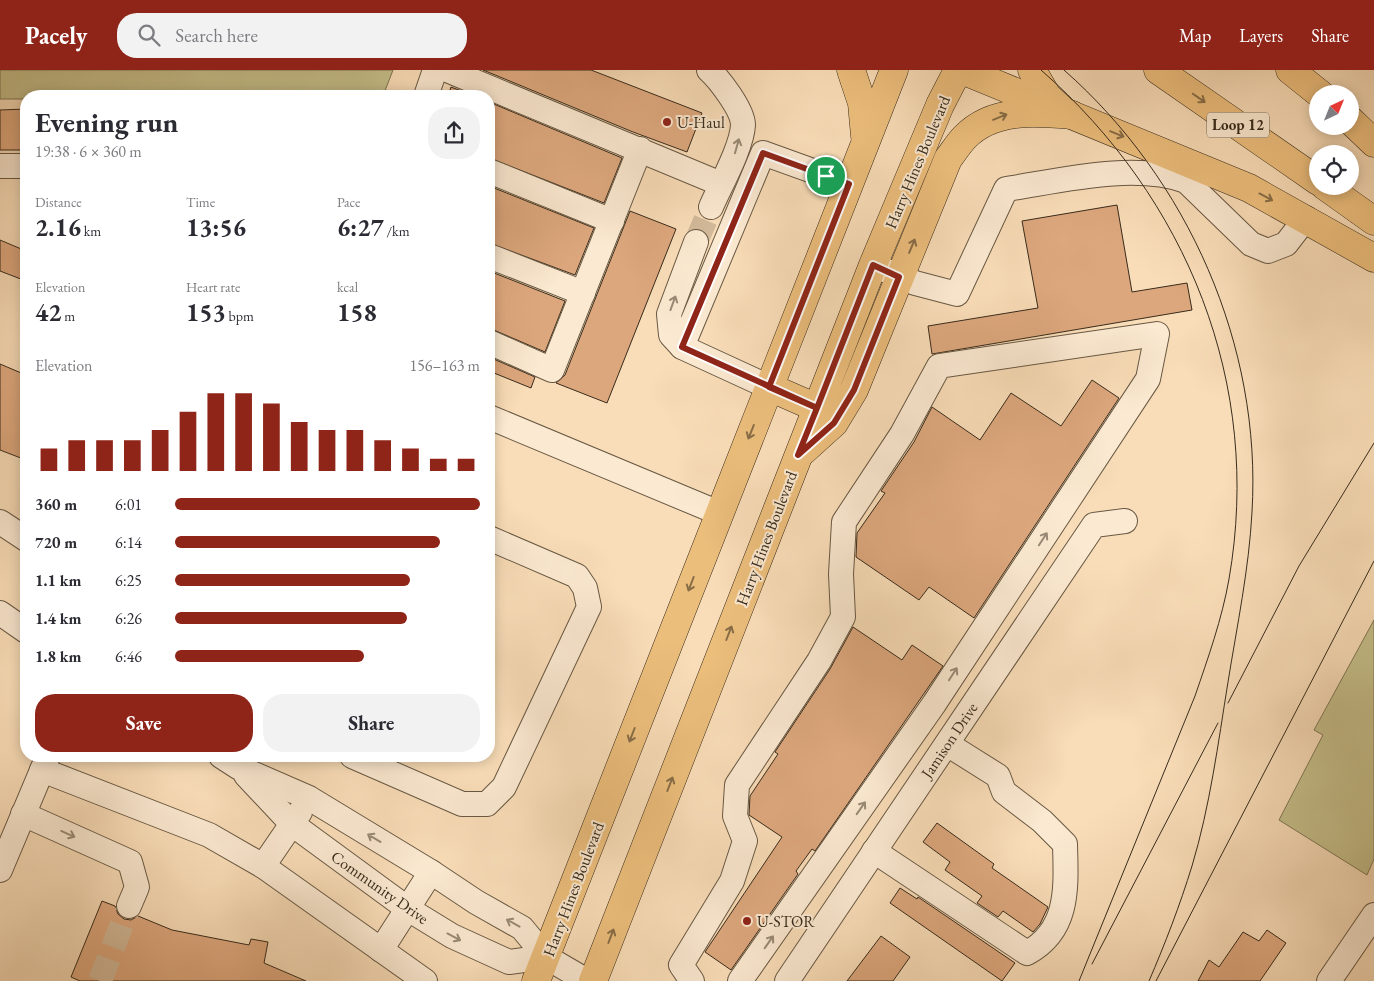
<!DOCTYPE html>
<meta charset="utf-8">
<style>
body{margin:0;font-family:"EB Garamond",serif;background:#f2f2f3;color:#2b2b33;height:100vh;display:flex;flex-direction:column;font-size:19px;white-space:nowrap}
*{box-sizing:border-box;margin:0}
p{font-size:16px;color:#7c7c81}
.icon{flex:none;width:28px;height:28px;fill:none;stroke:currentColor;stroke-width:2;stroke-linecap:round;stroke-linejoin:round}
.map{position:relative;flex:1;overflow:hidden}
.drawer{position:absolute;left:20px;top:20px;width:475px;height:672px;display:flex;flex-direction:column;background:#fff;border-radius:20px;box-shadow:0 2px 12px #0003}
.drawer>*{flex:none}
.needle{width:32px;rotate:43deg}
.controls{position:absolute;left:1309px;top:15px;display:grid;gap:10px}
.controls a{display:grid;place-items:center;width:50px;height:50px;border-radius:50%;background:#fff;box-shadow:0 2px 12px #0003;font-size:25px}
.pin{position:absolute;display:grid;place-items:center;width:42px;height:42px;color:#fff;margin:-21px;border:2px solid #fff;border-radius:50%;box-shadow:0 1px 5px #0007}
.round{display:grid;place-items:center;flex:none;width:52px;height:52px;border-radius:20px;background:#f2f2f3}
.headline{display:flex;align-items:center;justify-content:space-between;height:85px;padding:0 15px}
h1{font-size:28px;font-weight:700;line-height:38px}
.metrics{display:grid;grid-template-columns:repeat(3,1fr);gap:8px;height:85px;padding:5px 15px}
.metrics div{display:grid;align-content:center}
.metrics b{font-size:25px;font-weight:700}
.metrics small{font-size:14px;font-weight:400}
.metrics p{font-size:14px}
.chart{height:140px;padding:10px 15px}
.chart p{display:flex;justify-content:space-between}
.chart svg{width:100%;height:90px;margin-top:5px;stroke:#8f2418;stroke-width:6}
.action{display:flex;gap:10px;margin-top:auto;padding:10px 15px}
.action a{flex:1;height:58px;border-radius:20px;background:#8f2418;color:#fff;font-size:20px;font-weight:700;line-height:58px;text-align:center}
.action a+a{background:#f2f2f3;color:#2b2b33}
ul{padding:0 15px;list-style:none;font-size:16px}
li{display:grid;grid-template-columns:80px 60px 1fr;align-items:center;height:38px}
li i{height:12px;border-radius:6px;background:#8f2418}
header{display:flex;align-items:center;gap:30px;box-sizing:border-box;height:70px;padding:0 25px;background:#8f2418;color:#fff}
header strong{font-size:24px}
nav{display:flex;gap:28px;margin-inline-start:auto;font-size:18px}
.search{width:350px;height:45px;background:#f2f2f3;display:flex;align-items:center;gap:12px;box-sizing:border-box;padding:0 18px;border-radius:20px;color:#7c7c81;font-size:19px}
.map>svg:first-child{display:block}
</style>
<header>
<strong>Pacely</strong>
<div class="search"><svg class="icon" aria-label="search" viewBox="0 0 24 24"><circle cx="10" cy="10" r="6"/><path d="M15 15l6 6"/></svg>Search here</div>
<nav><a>Map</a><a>Layers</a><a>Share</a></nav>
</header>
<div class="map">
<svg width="1374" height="911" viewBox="0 0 1374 911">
<rect width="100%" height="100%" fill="#f9ddb8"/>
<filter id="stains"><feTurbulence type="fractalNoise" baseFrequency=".004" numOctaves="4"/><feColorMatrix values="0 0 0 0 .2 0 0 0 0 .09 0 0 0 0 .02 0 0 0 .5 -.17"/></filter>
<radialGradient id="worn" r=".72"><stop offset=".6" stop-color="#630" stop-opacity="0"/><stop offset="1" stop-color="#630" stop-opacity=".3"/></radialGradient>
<g fill="#c5bf8a" stroke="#7e7553">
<path d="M 0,0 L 393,0 L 383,26 L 26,26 L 26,29 L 0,29 Z"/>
<path d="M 1374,550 L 1374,789 L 1367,805 L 1279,750 L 1323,665 L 1314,660 Z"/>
</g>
<g fill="#dda77d" stroke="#372b1c">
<path d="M 483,0 L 591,0 L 702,43 L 687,82 L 633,62 Z"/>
<path d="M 451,17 L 474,26 L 448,26 Z"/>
<path d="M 489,32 L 622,88 L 604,133 L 489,88 Z"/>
<path d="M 26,39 L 26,80 L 0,80 L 0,40 Z"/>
<path d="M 489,116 L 594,158 L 575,205 L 489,173 Z"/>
<path d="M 1117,135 L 1132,222 L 1187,213 L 1192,240 L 932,284 L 928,256 L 1038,238 L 1022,151 Z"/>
<path d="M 630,141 L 676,159 L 607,333 L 556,313 L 565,305 Z"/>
<path d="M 0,170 L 26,181 L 26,211 L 0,201 Z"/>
<path d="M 489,201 L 565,231 L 545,282 L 489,258 Z"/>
<path d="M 489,287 L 535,307 L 531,318 L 489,301 Z"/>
<path d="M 0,294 L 26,305 L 26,390 L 0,380 Z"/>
<path d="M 1092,310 L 1119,328 L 974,548 L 929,517 L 919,530 L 856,487 L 857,463 L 885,423 L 881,421 L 914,372 L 932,337 L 980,370 L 1011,323 L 1061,356 Z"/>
<path d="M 853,557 L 902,590 L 912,575 L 943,596 L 815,781 L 812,779 L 796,801 L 798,804 L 731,900 L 705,882 L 782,767 L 749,745 L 750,726 L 778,684 L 775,682 L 830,599 Z"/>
<path d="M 937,753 L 994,794 L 992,798 L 1048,837 L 1040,854 L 1033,862 L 1003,841 L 998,847 L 977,833 L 982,826 L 945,800 L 950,792 L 923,772 Z"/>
<path d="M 900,818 L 917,829 L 918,827 L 1015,893 L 1002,911 L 890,833 Z"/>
<path d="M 102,831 L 115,836 L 118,844 L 124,849 L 131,850 L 138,846 L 172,860 L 249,875 L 251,869 L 268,872 L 264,893 L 306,911 L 80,911 L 71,907 Z"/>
<path d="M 1267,860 L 1286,873 L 1260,911 L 1198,911 L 1209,890 L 1219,897 L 1243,862 L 1259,871 Z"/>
<path d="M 881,866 L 910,887 L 893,911 L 847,911 Z"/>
</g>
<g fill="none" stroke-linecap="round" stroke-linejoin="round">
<g stroke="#d2b999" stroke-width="24" stroke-dasharray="24 12" stroke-linecap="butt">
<path d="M 696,172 L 711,137"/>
<path d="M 100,911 L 129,836"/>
</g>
<g stroke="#685843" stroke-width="26">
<g id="minor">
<path d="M 447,0 L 721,114"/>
<path d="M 709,0 C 719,9 743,40 743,55 C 742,77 720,116 711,137"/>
<path d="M 426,26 L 435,0"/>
<path d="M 0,96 L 26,96"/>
<path d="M 489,101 L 612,151"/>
<path d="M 489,186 L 583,223"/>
<path d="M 873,195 L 915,213 L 957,224 L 1006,119 C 1059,111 1134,92 1186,111 L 1251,174 L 1268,181 L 1286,174 L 1306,148"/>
<path d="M 489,272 L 552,300 L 640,79"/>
<path d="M 682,277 L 671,265 L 669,244 L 696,172"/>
<path d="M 769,317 L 682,277 L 763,83 L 849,114"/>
<path d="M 489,347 L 719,443"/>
<path d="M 0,452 L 26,469"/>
<path d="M 0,543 L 26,561"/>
<path d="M 221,686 L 238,697 L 309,728 L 431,802 L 476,832 L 522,858 L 546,887 L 587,911"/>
<path d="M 352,686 L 462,734 L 487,734 L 504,717 L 589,537 L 585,518 L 577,506 L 489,468"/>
<path d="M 42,700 L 209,765 L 263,796 L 300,742"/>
<path d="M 246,705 L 292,754 L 408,839 L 452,866 L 509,892 L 546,887"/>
<path d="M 23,744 L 130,792 L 137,817 L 129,836"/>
<path d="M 874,781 L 1027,883 C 1070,860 1066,816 1065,774 L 1042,751 L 1004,722 L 998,706 L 947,674"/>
<path d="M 263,796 L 425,911"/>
<path d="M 0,800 L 48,686"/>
<path d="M 381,880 L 431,802"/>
<path d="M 692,911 L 681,895 L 732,811 L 745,771 L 735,746 L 737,715 L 819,591 L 843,547 L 841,504 L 844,452 L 902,364 L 939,296 L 1157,264 L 1148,309 L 934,634 L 740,911"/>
<path d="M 787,911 L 1094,455 L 1125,451"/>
<path d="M 1329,911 L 1374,845"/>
</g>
</g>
<g stroke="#372b1c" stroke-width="29">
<g id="major">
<path d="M 851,0 L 862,33 L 865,66"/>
<path d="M 962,0 L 1249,118 L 1374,188"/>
<path d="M 1032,0 L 1047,26 L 1060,38"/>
<path d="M 1158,0 L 1318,111"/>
<path d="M 1350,50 L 1374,73"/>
<path d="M 1325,116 L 1374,151"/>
<path d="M 769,317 L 817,338"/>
<path d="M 803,381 L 834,353 L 854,320 L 948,89 C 954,81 959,73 965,67 C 993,38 1036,42 1072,45"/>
<path d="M 536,911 L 894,0"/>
<path d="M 593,911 L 873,195 L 940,35 L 958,0"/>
</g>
</g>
<g stroke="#372b1c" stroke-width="29">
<path id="highway" d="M 1290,0 L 1320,24"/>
</g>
<use href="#minor" stroke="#fbe9d1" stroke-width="24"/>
<use href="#major" stroke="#ecbe7c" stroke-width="28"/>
<use href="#highway" stroke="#ecbe7c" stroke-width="28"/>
<g stroke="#372b1c" stroke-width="1">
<path d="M 1041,0 C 1187,128 1263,314 1229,509 C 1222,549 1208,588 1195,626 L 1079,911"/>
<path d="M 1064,0 C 1188,109 1262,276 1252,442 C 1249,499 1237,556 1228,612 C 1218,674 1210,736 1192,796 C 1180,835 1165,874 1149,911"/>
<path d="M 1228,633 L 1299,496 L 1374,373"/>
<path d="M 1092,894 L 1218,653"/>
<path d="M 1156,911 L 1374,491"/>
</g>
</g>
<defs><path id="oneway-shaft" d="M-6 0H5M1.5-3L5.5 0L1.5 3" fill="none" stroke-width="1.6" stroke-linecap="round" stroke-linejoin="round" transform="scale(1.25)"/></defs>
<g stroke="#886d47">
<use href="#oneway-shaft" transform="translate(1199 28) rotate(35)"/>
<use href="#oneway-shaft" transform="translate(1000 47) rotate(-22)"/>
<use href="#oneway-shaft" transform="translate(1117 64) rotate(22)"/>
<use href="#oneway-shaft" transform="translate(1266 127) rotate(28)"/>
<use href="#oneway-shaft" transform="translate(912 176) rotate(-67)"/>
<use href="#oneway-shaft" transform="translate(751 362) rotate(112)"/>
<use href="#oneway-shaft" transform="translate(691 514) rotate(111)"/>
<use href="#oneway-shaft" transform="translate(729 563) rotate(-69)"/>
<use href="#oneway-shaft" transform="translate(632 665) rotate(111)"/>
<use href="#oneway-shaft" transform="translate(670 714) rotate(-69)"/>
<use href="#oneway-shaft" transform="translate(611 866) rotate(-69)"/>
</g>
<g stroke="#998a76">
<use href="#oneway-shaft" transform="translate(737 76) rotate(-74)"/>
<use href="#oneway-shaft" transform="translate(673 233) rotate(-70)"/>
<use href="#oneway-shaft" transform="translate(1043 469) rotate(-57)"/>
<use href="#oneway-shaft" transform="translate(953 604) rotate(-57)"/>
<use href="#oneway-shaft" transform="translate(861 738) rotate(-55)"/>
<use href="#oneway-shaft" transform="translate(68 764) rotate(24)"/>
<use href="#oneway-shaft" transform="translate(374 768) rotate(-149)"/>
<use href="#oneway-shaft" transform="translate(513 853) rotate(-151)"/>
<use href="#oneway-shaft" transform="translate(454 867) rotate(28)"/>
<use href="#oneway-shaft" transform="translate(769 872) rotate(-55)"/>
</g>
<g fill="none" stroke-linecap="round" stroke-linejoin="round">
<g stroke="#fff" stroke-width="10">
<path id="route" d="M 826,106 L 763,83 L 682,277 L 817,338 L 798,385 L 834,353 L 854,320 L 899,207 L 873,195 L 817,338 L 769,317 L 849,114 L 826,106"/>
</g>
<use href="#route" stroke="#8f2418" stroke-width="6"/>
</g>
<g fill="#8f2418" stroke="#fbe9d1" stroke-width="2">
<circle cx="667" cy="52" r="5"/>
<circle cx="747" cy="851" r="5"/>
</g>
<g text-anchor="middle" stroke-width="4" stroke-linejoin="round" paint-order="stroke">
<rect fill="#fbe9d1" stroke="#726452" stroke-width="1" x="1207" y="42.5" width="62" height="25" rx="4"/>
<g font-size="15" font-weight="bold" fill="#372b1c">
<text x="1238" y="60">Loop 12</text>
</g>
<g font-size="16" fill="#372b1c" stroke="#fbe9d1" text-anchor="start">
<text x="677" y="58">U-Haul</text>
<text x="757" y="857">U-STOR</text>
</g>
<g font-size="16" fill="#372b1c" stroke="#fbe9d1">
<text transform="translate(917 92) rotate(-67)" y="6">Harry Hines Boulevard</text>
<text transform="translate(766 468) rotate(-69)" y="6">Harry Hines Boulevard</text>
<text transform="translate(949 670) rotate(-56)" y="6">Jamison Drive</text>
<text transform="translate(380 817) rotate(35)" y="6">Community Drive</text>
<text transform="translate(573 819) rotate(-69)" y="6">Harry Hines Boulevard</text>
</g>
</g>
<rect width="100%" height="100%" filter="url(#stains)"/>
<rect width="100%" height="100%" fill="url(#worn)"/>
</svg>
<div class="controls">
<a><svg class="needle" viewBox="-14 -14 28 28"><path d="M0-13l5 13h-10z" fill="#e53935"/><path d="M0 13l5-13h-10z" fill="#7c7c81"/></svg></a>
<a><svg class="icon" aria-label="locate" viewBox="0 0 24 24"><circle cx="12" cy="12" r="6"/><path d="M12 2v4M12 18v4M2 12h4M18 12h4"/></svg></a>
</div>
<div class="pin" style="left:826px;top:106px;background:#1e9e55"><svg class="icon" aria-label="arrive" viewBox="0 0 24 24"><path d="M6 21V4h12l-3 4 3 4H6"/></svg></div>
<section class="drawer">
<div class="headline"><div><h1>Evening run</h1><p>19:38 · 6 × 360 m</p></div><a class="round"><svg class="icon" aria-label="share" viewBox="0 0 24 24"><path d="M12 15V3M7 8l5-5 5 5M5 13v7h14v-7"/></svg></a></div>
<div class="metrics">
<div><p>Distance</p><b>2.16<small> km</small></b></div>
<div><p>Time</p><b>13:56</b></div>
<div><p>Pace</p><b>6:27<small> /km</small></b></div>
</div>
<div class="metrics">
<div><p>Elevation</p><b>42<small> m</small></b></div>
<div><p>Heart rate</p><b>153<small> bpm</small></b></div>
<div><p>kcal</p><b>158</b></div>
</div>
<div class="chart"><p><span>Elevation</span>156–163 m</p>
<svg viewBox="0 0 160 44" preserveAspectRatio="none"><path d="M5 44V33M15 44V29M25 44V29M35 44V29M45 44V24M55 44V15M65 44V6M75 44V6M85 44V11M95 44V20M105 44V24M115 44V24M125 44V29M135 44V33M145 44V38M155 44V38"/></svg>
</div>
<ul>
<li><b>360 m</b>6:01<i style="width:100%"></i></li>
<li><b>720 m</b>6:14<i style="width:87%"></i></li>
<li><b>1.1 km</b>6:25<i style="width:77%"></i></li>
<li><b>1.4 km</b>6:26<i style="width:76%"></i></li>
<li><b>1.8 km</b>6:46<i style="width:62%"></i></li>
</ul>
<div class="action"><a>Save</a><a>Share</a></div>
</section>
</div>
